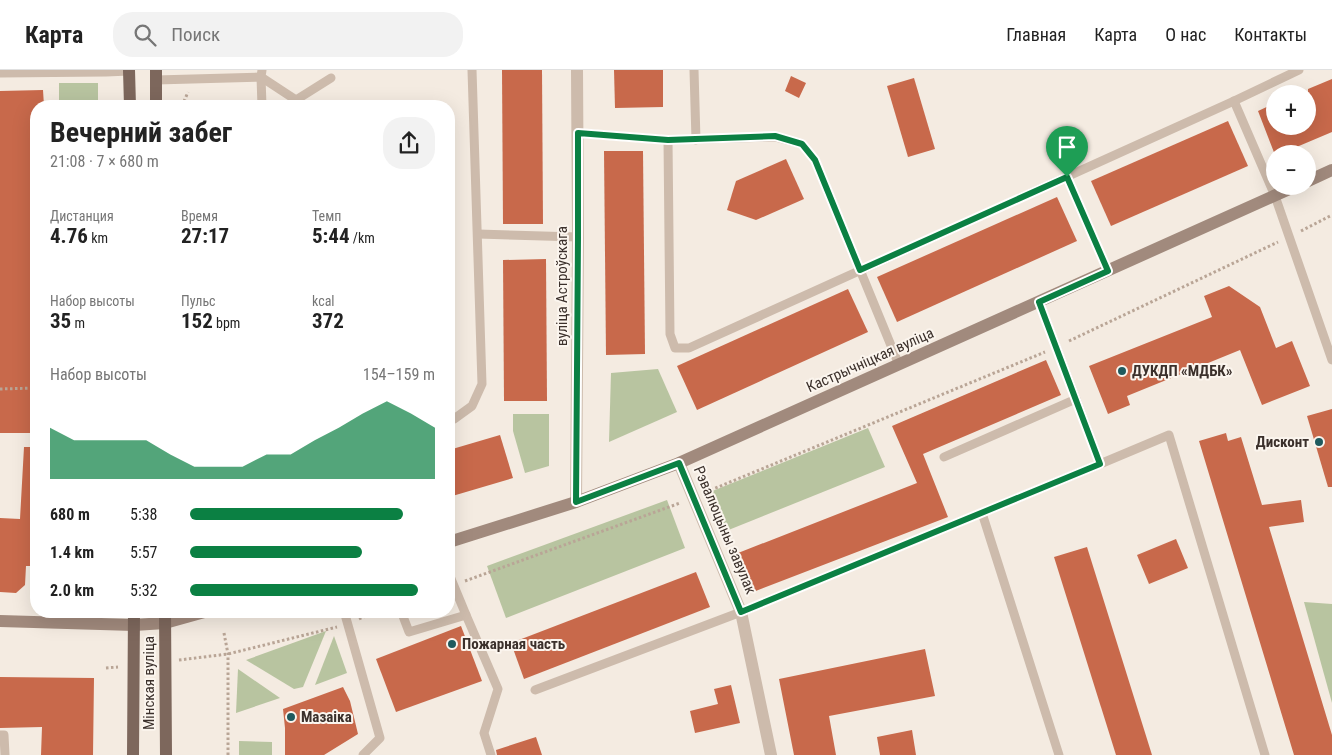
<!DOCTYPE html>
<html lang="ru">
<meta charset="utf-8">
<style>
body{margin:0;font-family:"Roboto Condensed",sans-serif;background:#f2f2f2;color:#222;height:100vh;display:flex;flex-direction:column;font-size:19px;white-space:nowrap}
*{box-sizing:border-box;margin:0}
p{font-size:16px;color:#767676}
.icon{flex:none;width:28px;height:28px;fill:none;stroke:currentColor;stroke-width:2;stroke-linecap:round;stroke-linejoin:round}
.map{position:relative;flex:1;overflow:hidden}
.panel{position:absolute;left:30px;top:30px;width:425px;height:518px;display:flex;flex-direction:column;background:#fff;border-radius:20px;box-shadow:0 5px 20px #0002}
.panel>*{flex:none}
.buttons{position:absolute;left:1266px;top:15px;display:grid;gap:10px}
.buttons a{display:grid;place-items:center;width:50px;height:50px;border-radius:50%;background:#fff;box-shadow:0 5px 20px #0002;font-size:25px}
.pin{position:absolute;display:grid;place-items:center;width:42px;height:42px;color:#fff;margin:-51px -21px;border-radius:50% 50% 50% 0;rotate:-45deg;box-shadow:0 0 5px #0007}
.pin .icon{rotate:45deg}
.round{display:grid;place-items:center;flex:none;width:52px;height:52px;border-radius:20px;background:#f2f2f2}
.overview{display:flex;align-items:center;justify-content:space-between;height:85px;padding:0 20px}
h1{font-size:28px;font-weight:700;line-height:38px}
.metrics{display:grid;grid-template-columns:repeat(3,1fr);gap:8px;height:85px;padding:5px 20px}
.metrics div{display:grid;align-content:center}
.metrics b{font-size:21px;font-weight:700}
.metrics small{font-size:14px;font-weight:400}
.metrics p{font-size:14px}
.chart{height:140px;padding:10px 20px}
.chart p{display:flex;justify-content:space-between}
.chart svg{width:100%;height:90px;margin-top:5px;fill:#0b8043;opacity:.7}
ul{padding:0 20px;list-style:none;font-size:16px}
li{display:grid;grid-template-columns:80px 60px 1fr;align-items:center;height:38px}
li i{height:12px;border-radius:6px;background:#0b8043}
header{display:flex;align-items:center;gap:30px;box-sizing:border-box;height:70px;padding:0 25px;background:#fff;border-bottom:1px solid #e0e0e0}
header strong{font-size:24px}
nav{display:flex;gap:28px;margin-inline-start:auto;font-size:18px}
.search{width:350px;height:45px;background:#f2f2f2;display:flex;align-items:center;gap:12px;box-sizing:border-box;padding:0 18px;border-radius:20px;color:#767676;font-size:19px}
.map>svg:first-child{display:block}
</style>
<header>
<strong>Карта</strong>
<div class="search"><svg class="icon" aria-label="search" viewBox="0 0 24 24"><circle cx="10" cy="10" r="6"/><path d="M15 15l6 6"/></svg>Поиск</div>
<nav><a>Главная</a><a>Карта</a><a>О нас</a><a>Контакты</a></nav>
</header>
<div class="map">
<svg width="1332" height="685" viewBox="0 0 1332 685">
<rect width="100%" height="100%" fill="#f4ebe1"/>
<g fill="#b8c4a0">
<rect x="59" y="13" width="39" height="23"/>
<path d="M 658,299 L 677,342 L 609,372 L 611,303 Z"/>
<path d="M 513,344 L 549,344 L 549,396 L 525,403 L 513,361 Z"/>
<path d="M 868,358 L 885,397 L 726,461 L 710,422 Z"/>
<path d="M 667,430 L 685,478 L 506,548 L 487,496 Z"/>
<path d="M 1304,532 L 1332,534 L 1332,633 Z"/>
<path d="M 326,561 L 303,617 L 294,619 L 246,590 Z"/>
<path d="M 334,566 L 347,603 L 315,615 Z"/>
<path d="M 238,599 L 280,628 L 236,643 Z"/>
<path d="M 239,671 L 272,672 L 272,685 L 239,685 Z"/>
</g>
<g fill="#c8694b">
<path d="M 502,0 L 542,0 L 543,154 L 503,154 Z"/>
<path d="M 614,0 L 663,0 L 663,37 L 615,38 Z"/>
<path d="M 791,6 L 806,13 L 799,28 L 785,21 Z"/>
<path d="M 914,8 L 935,79 L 908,87 L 887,16 Z"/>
<path d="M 1332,9 L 1332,62 L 1280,84 L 1275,84 L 1275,85 L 1258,41 L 1275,33 L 1275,56 L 1308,56 L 1308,19 Z"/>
<path d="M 43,20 L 44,36 L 36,36 L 36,363 L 0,363 L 0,21 Z"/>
<path d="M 1228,51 L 1248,96 L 1111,156 L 1091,111 Z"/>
<path d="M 604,81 L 643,81 L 645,284 L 606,285 Z"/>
<path d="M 786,89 L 804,129 L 756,150 L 727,140 L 736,111 Z"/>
<path d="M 1057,127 L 1077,171 L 897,252 L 877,207 Z"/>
<path d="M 546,189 L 547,331 L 504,331 L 503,190 Z"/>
<path d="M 1229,216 L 1260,237 L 1276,278 L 1292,271 L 1310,316 L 1262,335 L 1240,280 L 1127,326 L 1130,335 L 1108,344 L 1089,296 L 1212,247 L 1204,226 Z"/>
<path d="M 848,219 L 868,262 L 697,340 L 677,296 Z"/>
<path d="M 1046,290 L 1061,325 L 923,384 L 948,447 L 748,524 L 733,485 L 917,413 L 892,356 Z"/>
<path d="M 1332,339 L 1332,417 L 1328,417 L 1307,346 Z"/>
<path d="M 1226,363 L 1228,371 L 1241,367 L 1262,435 L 1301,430 L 1304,452 L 1269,457 L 1332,665 L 1332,685 L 1294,685 L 1199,371 Z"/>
<path d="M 500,365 L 513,408 L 449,427 L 449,380 Z"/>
<path d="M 24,377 L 36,377 L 36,496 L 26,496 L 25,515 L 16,523 L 0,522 L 0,448 L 20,449 Z"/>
<path d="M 1176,469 L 1188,498 L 1149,514 L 1137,485 Z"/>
<path d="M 1087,477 L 1152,685 L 1116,685 L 1054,487 Z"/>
<path d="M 696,502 L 710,537 L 524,609 L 511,573 Z"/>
<path d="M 461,556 L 482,611 L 396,642 L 376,589 Z"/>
<path d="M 925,579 L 935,626 L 829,646 L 836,685 L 794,685 L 779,609 Z"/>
<path d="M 0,607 L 94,608 L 93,685 L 41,685 L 42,657 L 0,658 Z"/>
<path d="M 731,615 L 740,653 L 695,663 L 690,641 L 718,634 L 714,619 Z"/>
<path d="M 343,617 L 350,631 L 358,664 L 324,685 L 285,685 L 285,658 L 283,639 Z"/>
<path d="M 912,660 L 916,685 L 880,685 L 877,667 Z"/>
<path d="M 536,667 L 542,685 L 497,685 L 496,680 Z"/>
</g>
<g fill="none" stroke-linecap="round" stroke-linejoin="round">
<g stroke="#b9a596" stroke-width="3" stroke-dasharray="2.5 2.5" stroke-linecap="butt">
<path d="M 182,36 L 188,22"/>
<path d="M 1301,161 L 1332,145"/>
<path d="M 1069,271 L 1278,172"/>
<path d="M 0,319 L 36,318"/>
<path d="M 706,422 L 1045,282"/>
<path d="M 465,511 L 680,433"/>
<path d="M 359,549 L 377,541"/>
<path d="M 224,563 L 228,584 L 228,685"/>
<path d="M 179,590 L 228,584 L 337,557"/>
<path d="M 106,598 L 118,597"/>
</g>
<g stroke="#cdbbac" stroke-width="9">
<path d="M 262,0 L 261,7 L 296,30 L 299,36"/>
<path d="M 694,0 L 696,70"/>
<path d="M 0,3 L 106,2 L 129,1"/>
<path d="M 156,10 L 261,7 L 262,36"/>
<path d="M 296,30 L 331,8"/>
<path d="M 1234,31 L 1275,126 L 1332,290"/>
<path d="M 578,63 L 668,70 L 670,264 L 675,278 L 689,278 L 1234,31 L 1299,0"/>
<path d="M 668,70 L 775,67 L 802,74 L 815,90 L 899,295"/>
<path d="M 1067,107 L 1108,201"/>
<path d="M 478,164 L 578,167"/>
<path d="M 1076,329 L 1100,394 L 1169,365 L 1265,685"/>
<path d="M 449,351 L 454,349 L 472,336 L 482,314 L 472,0"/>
<path d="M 944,387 L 1076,329 L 1039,232"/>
<path d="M 982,443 L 1059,685"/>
<path d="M 344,541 L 380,668 L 363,685"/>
<path d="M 401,541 L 409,562 L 466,545 L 449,504"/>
<path d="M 466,545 L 498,619 L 484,663 L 491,685"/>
<path d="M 535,620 L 741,542 L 1100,394"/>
<path d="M 0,665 L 4,665 L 5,685"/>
</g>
<g stroke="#cdbbac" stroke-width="12">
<path d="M 679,393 L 741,542 L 771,685"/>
<path d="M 576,432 L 578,167 L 577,0"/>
</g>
<g stroke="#a18a7d" stroke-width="12">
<path d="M 1308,111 L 1332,100"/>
<path d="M 449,472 L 576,432 L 679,393 L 1296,116"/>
<path d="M 0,551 L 134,555 L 165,553 L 208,541"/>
</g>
<g stroke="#7d675c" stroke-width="12">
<path d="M 129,0 L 130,36"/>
<path d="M 156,0 L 156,36"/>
<path d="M 165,541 L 166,685"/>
<path d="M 133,685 L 134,541"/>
</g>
</g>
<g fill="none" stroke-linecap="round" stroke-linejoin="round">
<g stroke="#fff" stroke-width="10">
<path id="route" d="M 578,63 L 668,70 L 775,66 L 802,74 L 815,90 L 860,200 L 1067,107 L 1108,201 L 1039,232 L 1100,394 L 741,542 L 679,393 L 576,432 L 578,167 Z"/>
</g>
<use href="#route" stroke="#0b8043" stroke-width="6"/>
</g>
<g fill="#1f5a5e" stroke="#fbf5ee" stroke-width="2">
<circle cx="1122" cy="301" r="5"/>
<circle cx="1319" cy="372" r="5"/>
<circle cx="452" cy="574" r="5"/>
<circle cx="291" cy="647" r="5"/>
</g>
<g text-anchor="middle" stroke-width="4" stroke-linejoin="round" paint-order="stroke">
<g font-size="15" fill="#3b302b" stroke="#fbf5ee">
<text transform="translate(562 216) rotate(-90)" y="5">вуліца Астроўскага</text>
<text transform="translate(870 290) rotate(-24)" y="5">Кастрычніцкая вуліца</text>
<text transform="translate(725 460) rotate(67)" y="5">Рэвалюцыны завулак</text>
<text transform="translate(149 613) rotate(-90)" y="5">Мінская вуліца</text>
</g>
<g font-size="15" font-weight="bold" fill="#3b302b" stroke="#fbf5ee" text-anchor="start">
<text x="1132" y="306">ДУКДП «МДБК»</text>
<text x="1309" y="377" text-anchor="end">Дисконт</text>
<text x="462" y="579">Пожарная часть</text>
<text x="301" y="652">Мазаіка</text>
</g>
</g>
</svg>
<div class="buttons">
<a>+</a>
<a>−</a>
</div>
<div class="pin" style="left:1067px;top:107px;background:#1e9e55"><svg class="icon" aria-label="arrive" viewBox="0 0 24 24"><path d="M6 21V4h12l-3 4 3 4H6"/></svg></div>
<section class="panel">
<div class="overview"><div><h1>Вечерний забег</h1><p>21:08 · 7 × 680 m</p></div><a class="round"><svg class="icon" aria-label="share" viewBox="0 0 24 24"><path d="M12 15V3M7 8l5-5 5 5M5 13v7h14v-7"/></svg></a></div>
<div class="metrics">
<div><p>Дистанция</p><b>4.76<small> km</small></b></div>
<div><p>Время</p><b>27:17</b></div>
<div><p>Темп</p><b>5:44<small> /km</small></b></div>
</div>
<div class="metrics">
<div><p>Набор высоты</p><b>35<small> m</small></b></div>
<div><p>Пульс</p><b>152<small> bpm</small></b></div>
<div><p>kcal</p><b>372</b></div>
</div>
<div class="chart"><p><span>Набор высоты</span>154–159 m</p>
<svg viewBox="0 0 160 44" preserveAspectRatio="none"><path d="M0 44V19L10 25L20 25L30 25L40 25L50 32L60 38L70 38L80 38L90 32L100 32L110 25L120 19L130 12L140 6L150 12L160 19V44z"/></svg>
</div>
<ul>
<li><b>680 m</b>5:38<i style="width:87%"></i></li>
<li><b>1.4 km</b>5:57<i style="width:70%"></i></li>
<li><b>2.0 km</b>5:32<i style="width:93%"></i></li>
</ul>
</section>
</div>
